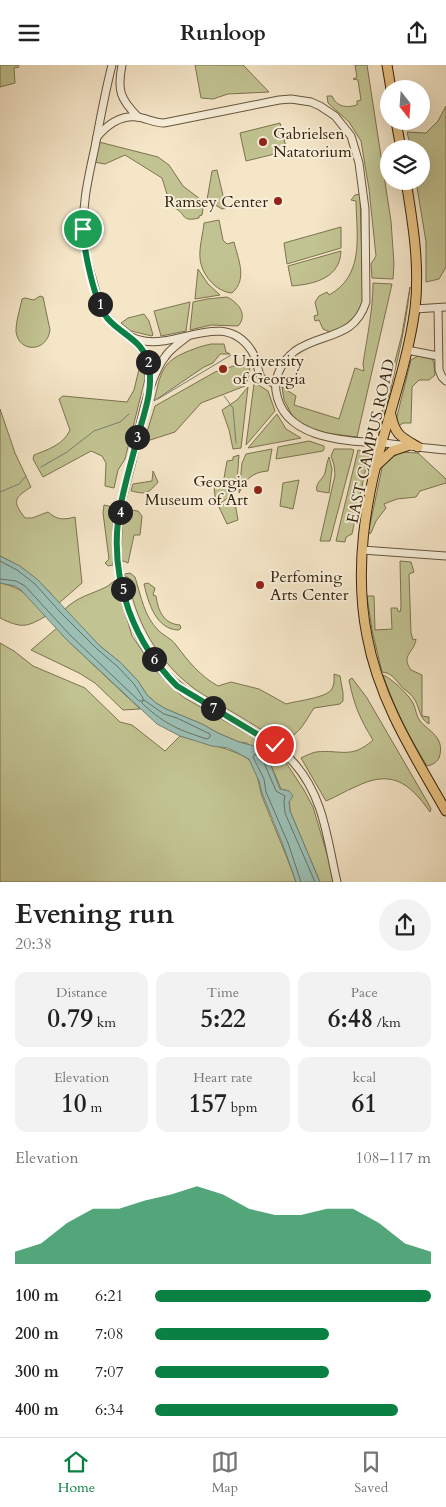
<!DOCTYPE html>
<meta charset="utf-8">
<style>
body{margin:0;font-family:Cardo,serif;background:#f2f2f2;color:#222;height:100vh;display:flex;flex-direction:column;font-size:19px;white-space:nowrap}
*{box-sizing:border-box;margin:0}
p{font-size:16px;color:#767676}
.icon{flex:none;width:28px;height:28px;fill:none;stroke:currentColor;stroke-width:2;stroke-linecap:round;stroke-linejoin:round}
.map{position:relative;height:817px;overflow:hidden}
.drawer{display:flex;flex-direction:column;background:#fff;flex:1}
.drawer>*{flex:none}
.needle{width:32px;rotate:163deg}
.controls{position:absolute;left:380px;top:15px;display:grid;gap:10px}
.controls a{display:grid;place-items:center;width:50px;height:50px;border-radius:50%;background:#fff;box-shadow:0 5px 20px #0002;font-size:25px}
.pin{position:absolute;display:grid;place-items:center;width:42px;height:42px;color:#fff;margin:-21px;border:2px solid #fff;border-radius:50%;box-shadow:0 1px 5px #0007}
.km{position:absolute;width:25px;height:25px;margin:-12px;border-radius:50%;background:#222;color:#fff;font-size:14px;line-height:25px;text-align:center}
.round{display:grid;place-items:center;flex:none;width:52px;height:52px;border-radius:26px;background:#f2f2f2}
.overview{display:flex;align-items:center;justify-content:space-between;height:85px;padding:0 15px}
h1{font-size:28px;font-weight:700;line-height:38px}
.metrics{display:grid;grid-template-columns:repeat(3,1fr);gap:8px;height:85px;padding:5px 15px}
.metrics div{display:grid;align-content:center;border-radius:12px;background:#f2f2f2;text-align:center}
.metrics b{font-size:25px;font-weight:700}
.metrics small{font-size:14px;font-weight:400}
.metrics p{font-size:14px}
.chart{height:140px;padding:10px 15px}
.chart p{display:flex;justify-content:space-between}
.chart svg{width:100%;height:90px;margin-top:5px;fill:#0b8043;opacity:.7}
ul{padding:0 15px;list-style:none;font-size:16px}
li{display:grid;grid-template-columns:80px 60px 1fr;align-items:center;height:38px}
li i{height:12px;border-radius:6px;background:#0b8043}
header{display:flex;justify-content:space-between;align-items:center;height:65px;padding:0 15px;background:#fff;font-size:22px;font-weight:700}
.menu{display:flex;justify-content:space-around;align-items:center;height:70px;border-top:1px solid #e0e0e0;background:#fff;font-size:14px;color:#767676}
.menu a{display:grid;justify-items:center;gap:2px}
.menu .current{color:#0b8043}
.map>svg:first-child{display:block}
</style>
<header><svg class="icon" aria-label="menu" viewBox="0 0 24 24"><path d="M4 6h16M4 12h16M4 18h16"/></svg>Runloop<svg class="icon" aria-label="share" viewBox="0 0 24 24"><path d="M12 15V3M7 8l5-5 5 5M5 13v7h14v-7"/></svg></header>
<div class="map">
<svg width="446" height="817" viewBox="0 0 446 817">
<rect width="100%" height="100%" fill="#f5e6c8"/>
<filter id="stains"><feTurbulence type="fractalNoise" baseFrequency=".004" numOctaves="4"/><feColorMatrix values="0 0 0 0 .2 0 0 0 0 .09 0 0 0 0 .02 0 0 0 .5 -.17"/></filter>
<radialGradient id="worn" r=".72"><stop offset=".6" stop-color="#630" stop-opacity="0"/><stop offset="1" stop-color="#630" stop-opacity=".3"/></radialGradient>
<g fill="#c2c392" stroke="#7c734f">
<path d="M 0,0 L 18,0 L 19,2 L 14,3 L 15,18 L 0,22 Z"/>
<path d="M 195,0 L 243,0 L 269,27 L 228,29 L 213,34 L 201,33 Z"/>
<path d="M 355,0 L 367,0 L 391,156 L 394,199 L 393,214 L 372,213 L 371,199 L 376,191 L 369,124 L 361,76 L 349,57 L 328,38 L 327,31 L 332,31 C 337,42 346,43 357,40 L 357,36 L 361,35 L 358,15 L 353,14 L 357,12 Z"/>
<path d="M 446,41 L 446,202 L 439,214 L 426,217 L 426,177 L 416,116 L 421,116 L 421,84 L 411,84 L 407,67 L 426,68 L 438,56 Z"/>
<path d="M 280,58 L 287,86 L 246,96 L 240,68 Z"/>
<path d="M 99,77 L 158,92 L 169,100 L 183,121 L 204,137 L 202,150 L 199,151 L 199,153 C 178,158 188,146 171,142 L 162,113 L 125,90 L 105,99 L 94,97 Z"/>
<path d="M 217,105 L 226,143 L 222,144 L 207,135 L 212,106 Z"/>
<path d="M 360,129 L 363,235 C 357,252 348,263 330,267 L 323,264 L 319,255 L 315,256 L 314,251 L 318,250 L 315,237 L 319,231 L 327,227 L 329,230 C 364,211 357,172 356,138 L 356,136 L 351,135 L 355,130 Z"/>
<path d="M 219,155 L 223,175 L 227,179 L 234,177 C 238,194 248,214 232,228 C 216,227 201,209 200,193 C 199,182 203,169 204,158 Z"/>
<path d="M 341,162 L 341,183 L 287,199 L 284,178 Z"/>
<path d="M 341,186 C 340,213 315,219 292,221 L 288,201 Z"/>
<path d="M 198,204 L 208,219 L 220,230 L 195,234 Z"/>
<path d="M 373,218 L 392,219 L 357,372 L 317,367 L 294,354 L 284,335 L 282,322 L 296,331 L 294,340 L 339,354 L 355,303 L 364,306 L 363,299 C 367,272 373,245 373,218 Z"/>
<path d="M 410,222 C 405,271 392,317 381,364 L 380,367 L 375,367 L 379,358 L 402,269 Z"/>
<path d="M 40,231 L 43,232 L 50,265 C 47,288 18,288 16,266 C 16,256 20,244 22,234 L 25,233 L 34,235 Z"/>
<path d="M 227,232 C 239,238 248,250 238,261 L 211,260 L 190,265 L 193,237 L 207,234 Z"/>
<path d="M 190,237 L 186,266 L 161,271 L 154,246 Z"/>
<path d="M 144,249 L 149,256 L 153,270 L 152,271 L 131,266 L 121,258 L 128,253 Z"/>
<path d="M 211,279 L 224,279 L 226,287 L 230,289 L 220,289 L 213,298 L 204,302 L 154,336 C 160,313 160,298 184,288 C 193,284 201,281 211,279 Z"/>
<path d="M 418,291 L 432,294 L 434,298 L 435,310 L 429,315 L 419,315 L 412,322 L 411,358 L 403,358 L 399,361 L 397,360 L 397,351 L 411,295 Z"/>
<path d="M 249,296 L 250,308 L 245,321 L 201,338 L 175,367 L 144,377 L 155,341 L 215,307 Z"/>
<path d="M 144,299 L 145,314 L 125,394 L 118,405 L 114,423 L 105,421 L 106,398 L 102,391 L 91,386 L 43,412 L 33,394 L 34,390 C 49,384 63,380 70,365 L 59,334 L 63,331 L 127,337 L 134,325 L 140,300 Z"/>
<path d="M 254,319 L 257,319 L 268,326 L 275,346 L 246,380 Z"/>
<path d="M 248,322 L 241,383 L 233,384 L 229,365 L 222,345 L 237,335 Z"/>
<path d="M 0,344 L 15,388 L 31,422 C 14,433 12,436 25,453 L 32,453 L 48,447 C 57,455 63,455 75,452 L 82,518 L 59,538 C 42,517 24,502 0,491 Z"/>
<path d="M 277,349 L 286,364 L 301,373 L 248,383 Z"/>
<path d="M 309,376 L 324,381 L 324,384 L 323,386 L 276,394 L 278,382 Z"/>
<path d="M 272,384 L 268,406 C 252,407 245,415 239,428 L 242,398 L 246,389 Z"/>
<path d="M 334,384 L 351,384 L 354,385 L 330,476 L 320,476 L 335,410 L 334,400 L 331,391 Z"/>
<path d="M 358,385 L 369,388 L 352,469 L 346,472 L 345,477 L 336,476 Z"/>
<path d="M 402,387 L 418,388 L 446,414 L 446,418 L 420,426 L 416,432 L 397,434 L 384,439 L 386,443 L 376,456 L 371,468 L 368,469 L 382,403 L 385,397 C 392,394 395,389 402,387 Z"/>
<path d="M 239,390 C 237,412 239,431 216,440 L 214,421 L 223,419 L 227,396 L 233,395 L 233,392 Z"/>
<path d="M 329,392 L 332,404 L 329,428 L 317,426 C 315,417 322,416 325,408 C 326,403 327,397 329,392 Z"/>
<path d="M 153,406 L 158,417 C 147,430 146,429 131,426 L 133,419 L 152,416 Z"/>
<path d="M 299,415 L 293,444 L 280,441 L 283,418 Z"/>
<path d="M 234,432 L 238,455 L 227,459 L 219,442 L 227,438 Z"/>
<path d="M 104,440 L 113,442 L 113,500 L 108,501 L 105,498 L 109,494 L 103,448 Z"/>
<path d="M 123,444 L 138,446 L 142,451 L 140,470 L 134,470 L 128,498 L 121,495 L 121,489 Z"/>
<path d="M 400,496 L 411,497 L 414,507 L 409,509 L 411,568 L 413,575 L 416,574 C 415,587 400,590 411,605 L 422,610 L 422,651 L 429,652 L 429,659 C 419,653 420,644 415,635 C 412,630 408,627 404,624 C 396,617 394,608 382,607 L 372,565 L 367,531 L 374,531 L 375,565 L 392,564 L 391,543 L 397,543 L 398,546 L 400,547 L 401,542 Z"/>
<path d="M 130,508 L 135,512 C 141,531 144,551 158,565 C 164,571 172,574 176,580 C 188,596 200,611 218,621 L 231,617 L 259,624 L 286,639 C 296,636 325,633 331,625 C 335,620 334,614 334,609 L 340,611 L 343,628 L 343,636 L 340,639 L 314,643 C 304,658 296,678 275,673 C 257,662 240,651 222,641 C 210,633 197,627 187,618 C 155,591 134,553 128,512 L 124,512 L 125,509 Z"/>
<path d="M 116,515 L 132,571 L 156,606 L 183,632 L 279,687 L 304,725 L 313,742 L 327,789 L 331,794 L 335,817 L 320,817 L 290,746 L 289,726 L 281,724 L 268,693 L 247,678 L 239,677 L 218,668 L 202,659 L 166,644 L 156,638 L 147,630 L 138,616 L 121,598 L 100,581 L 64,545 C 78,531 90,530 106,522 C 110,520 112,517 116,515 Z"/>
<path d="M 0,518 C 24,523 31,533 46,551 C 26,563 21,563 0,553 Z"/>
<path d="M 148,518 L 155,523 L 153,530 L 156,531 C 158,546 164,559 180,560 L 181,563 L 179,565 C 156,565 148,537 144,519 Z"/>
<path d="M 57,563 L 66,574 L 140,644 L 123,645 L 95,618 L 79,608 L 31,585 Z"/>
<path d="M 0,578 L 14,586 L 33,601 L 85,623 L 120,657 L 132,660 L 165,686 L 180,671 C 194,675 241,686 249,695 C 258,704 258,719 262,731 C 273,760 286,788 296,817 L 0,817 Z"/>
<path d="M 383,610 C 390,612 410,631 413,638 C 416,644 416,651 420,656 C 428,666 446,672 439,693 C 436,698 432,700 427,701 C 409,672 394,642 383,610 Z"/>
<path d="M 352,613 L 367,633 L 428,738 L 431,744 L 430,747 C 409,717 391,704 355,722 C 345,726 336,732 326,736 L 301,693 C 305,691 311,688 316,687 C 340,684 351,695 373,675 C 360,654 354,640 349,615 Z"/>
</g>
<path fill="#9cc0b6" stroke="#738172" d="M 0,491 L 20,501 L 38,515 L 100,581 L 121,598 L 138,616 L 147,630 L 156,638 L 166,644 L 202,659 L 218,668 L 239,677 L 254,681 L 262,686 L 268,693 L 280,724 L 289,726 L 293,731 L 289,737 L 290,746 L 320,817 L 296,817 L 283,780 L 262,728 L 259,716 L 249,694 L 228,683 L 212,681 L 180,671 L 157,659 L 66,574 L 21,525 L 15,521 L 0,518 Z"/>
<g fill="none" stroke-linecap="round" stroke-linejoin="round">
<g stroke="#697261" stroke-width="1">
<path d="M 0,496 L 17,505 L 35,519 L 61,548 L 97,584 L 117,601 L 134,619 L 143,633 L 143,636 L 139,636 L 70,570 L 25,521 L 16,516 L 0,514"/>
<path d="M 144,635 L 164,649 L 177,653 L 210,669 L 210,672 L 207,674 C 179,665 166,660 144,640 L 142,638 Z"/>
<path d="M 301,817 L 288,778 L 266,727 L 264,714 L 253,692 L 255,689 L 263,695 L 276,726 L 285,731 L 284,737 L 285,748 L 315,817"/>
</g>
<g stroke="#738172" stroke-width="1">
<path d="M 224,331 L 233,343 L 236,378"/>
<path d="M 158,334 L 231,290"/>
<path d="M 41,402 L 67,387 L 94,366 L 120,357 L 129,349"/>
<path d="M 0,427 L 19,419 L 26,411"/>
</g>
<g stroke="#66543b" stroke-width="9">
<g id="minor">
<path d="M 112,0 C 105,27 100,55 95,82 C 88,114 81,143 84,176 C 85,191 90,206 94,220 C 96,228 98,236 101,242 C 108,259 127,273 144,276 C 181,282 224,245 251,285 C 257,293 257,304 261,313 L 276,319"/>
<path d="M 122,0 C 117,25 120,34 138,52"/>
<path d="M 97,72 C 107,60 120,50 137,52 C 146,53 154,58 164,58 L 279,35 L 291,34 L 311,37 L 320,41 L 335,51 L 351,71 L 359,98 L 365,144 L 366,237 C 354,275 322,267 295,286 C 283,295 274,311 276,326 C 283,374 344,376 382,378 C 403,380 425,383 446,385"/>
<path d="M 438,243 L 439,305 L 442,312 L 446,316"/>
<path d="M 415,244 L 446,242"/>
<path d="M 187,272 C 179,278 170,284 165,292 C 148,314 139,365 133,392 C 128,415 120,436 118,459 C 113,523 136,595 193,631 C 224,652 269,670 294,698 C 324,732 327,774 337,817"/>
<path d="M 134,274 C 145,288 152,300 150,319"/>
<path d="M 407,285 L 438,291"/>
<path d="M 362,485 L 446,491"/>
</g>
</g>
<g stroke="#36230c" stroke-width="11">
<g id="major">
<path d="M 387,0 L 391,24"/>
<path d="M 396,56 L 401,84"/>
<path d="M 406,116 C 413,159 420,201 415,244 C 409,288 395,331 383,373 C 365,437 354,505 367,571 C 379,636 414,690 446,746"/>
<path d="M 391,350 C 395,370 401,372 418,382"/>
<path d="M 377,400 L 392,386 L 407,381"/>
</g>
</g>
<use href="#minor" stroke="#f8efdb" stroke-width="7"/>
<use href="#major" stroke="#eac384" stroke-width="9"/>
</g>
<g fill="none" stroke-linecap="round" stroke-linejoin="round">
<g stroke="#fff" stroke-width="10">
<path id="route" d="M 83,164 C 84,185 94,238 108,254 C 123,271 144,275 149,301 C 154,328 141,356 135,382 C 129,406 121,431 118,456 C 111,517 134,578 177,621 L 275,680"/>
</g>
<use href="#route" stroke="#0b8043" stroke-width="6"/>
</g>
<g fill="#8f2418" stroke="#f8efdb" stroke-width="2">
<circle cx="263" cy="77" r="5"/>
<circle cx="278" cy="136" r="5"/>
<circle cx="223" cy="304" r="5"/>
<circle cx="258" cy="425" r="5"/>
<circle cx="260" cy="520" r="5"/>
</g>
<g text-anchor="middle" stroke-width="4" stroke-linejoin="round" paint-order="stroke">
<g font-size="16" fill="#36230c" stroke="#f8efdb" text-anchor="start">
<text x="273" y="74">Gabrielsen<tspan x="273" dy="18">Natatorium</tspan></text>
<text x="268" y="142" text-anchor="end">Ramsey Center</text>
<text x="233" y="301">University<tspan x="233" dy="18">of Georgia</tspan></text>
<text x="248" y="422" text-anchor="end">Georgia<tspan x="248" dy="18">Museum of Art</tspan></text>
<text x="270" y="517">Perfoming<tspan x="270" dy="18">Arts Center</tspan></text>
</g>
<g font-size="16" fill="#36230c" stroke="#f8efdb">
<text transform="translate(370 376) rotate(-77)" y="6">EAST CAMPUS ROAD</text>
</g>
</g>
<rect width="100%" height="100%" filter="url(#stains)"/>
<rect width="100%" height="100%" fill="url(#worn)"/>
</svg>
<div class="controls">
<a><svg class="needle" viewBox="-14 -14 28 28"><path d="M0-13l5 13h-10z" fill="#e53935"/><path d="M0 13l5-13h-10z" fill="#767676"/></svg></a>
<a><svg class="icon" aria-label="layers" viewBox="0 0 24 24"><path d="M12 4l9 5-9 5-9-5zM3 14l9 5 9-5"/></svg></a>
</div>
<div class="pin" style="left:83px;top:164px;background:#1e9e55"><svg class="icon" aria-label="arrive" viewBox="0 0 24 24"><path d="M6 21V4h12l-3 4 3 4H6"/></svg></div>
<div class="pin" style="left:275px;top:680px;background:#d93025"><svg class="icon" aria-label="check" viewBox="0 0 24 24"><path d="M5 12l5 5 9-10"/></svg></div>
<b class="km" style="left:100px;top:239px">1</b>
<b class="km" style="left:148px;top:297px">2</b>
<b class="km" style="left:137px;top:372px">3</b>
<b class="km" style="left:120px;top:447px">4</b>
<b class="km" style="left:123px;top:524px">5</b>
<b class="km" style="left:154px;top:594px">6</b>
<b class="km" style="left:213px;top:643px">7</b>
</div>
<section class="drawer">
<div class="overview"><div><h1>Evening run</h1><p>20:38</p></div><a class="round"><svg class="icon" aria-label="share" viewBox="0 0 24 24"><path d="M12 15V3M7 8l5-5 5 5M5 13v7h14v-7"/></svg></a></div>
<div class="metrics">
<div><p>Distance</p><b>0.79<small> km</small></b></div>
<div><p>Time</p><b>5:22</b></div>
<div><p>Pace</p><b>6:48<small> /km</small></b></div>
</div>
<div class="metrics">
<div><p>Elevation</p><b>10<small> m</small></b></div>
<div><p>Heart rate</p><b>157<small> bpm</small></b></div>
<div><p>kcal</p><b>61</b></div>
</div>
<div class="chart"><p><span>Elevation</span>108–117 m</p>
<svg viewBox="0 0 160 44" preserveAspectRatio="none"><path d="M0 44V38L10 34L20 24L30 17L40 17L50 13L60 10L70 6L80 10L90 17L100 20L110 20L120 17L130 17L140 24L150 34L160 38V44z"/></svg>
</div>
<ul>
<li><b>100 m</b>6:21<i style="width:100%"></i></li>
<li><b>200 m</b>7:08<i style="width:63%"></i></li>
<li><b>300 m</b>7:07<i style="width:63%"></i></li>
<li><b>400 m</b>6:34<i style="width:88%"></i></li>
</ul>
</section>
<nav class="menu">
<a class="current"><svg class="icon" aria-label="home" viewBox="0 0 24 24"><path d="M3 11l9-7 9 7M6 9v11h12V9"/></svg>Home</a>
<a><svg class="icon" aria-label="map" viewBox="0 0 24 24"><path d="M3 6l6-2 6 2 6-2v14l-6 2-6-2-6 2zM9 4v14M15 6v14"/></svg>Map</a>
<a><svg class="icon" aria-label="saved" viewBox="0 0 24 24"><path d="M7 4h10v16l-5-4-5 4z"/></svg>Saved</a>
</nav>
